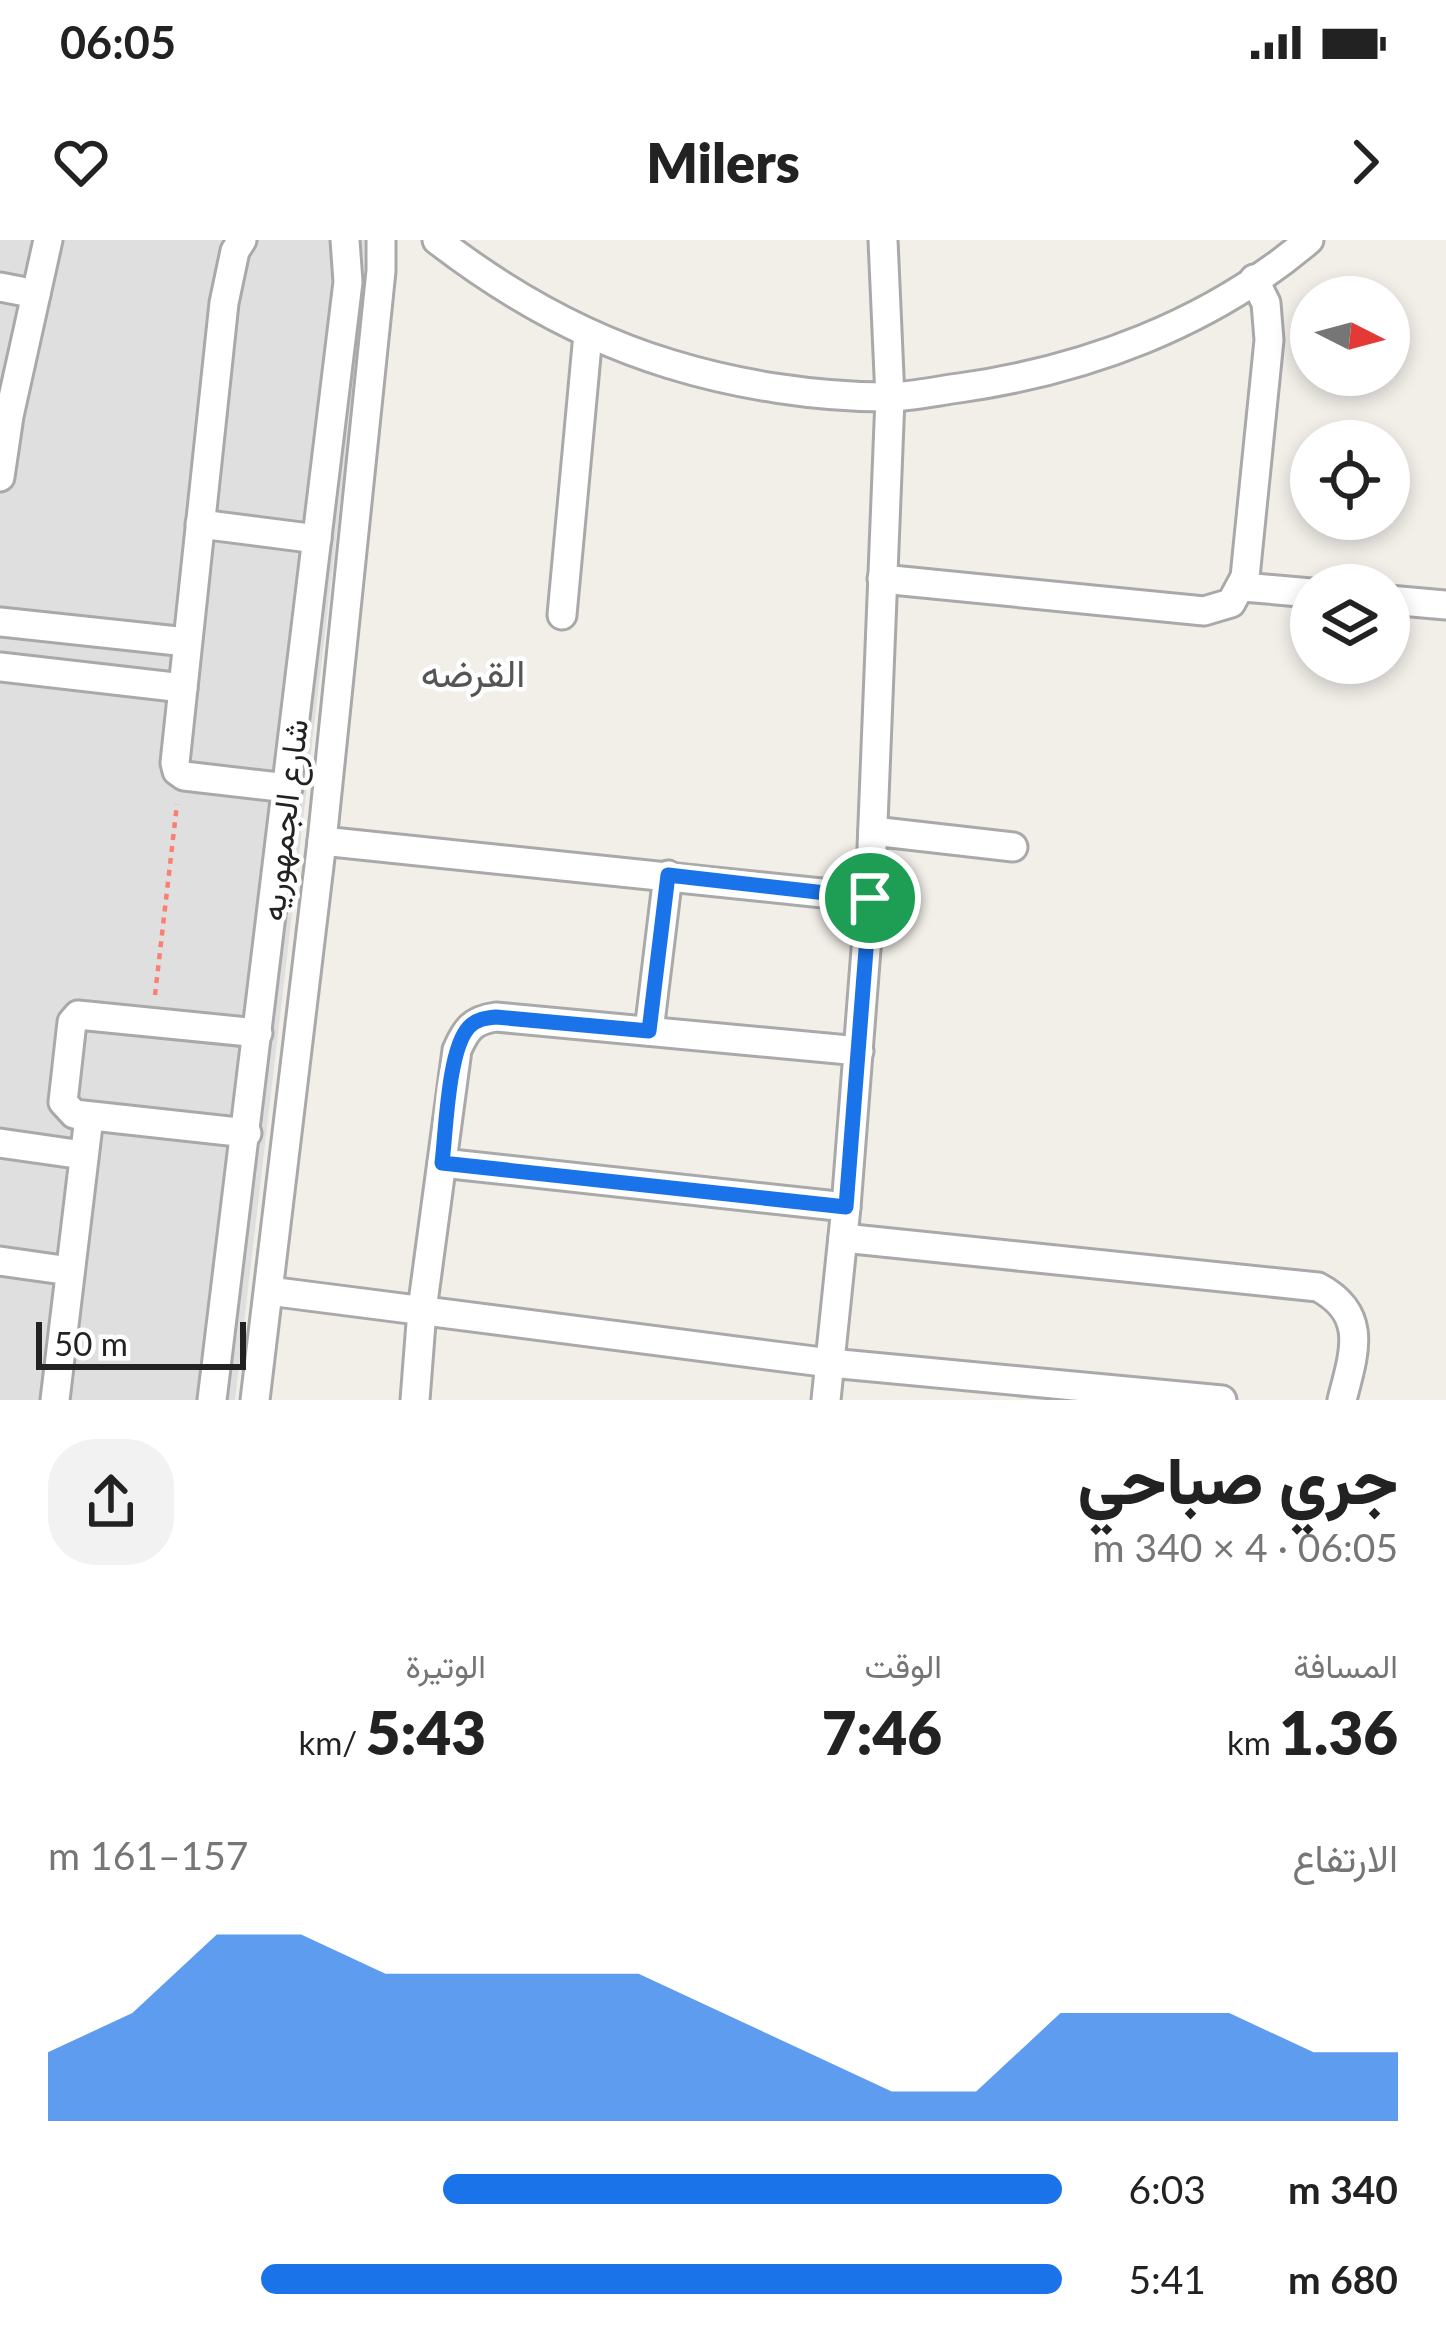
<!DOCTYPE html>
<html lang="ar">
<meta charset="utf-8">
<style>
body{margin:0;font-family:Lato,Vazirmatn,sans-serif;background:#f2f2f2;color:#222;direction:rtl;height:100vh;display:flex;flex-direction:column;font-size:45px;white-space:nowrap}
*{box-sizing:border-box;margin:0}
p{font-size:39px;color:#767676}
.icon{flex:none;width:66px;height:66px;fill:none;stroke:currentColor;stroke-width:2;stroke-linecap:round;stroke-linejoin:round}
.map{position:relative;height:1160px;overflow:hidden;direction:ltr}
.panel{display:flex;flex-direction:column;background:#fff;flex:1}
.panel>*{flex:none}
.needle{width:78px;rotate:96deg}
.fabs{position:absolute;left:1290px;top:36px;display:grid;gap:24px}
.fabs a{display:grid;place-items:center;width:120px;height:120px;border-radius:50%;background:#fff;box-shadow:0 6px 18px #0003;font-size:60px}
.scale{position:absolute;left:36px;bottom:30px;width:210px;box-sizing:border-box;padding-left:12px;border:6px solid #222;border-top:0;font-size:33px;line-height:42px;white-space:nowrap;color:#222;-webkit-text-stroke:9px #fff;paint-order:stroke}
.pin{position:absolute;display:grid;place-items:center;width:102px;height:102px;color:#fff;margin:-51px;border:6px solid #fff;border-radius:50%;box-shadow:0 3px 12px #0007}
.round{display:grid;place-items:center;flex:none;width:126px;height:126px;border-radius:48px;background:#f2f2f2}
.overview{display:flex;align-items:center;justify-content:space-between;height:204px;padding:0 48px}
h1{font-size:66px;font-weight:800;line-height:90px}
.metrics{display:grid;grid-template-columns:repeat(3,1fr);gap:18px;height:204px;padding:12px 48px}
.metrics div{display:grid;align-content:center}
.metrics b{font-size:60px;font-weight:800}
.metrics small{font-size:33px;font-weight:400}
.metrics p{font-size:33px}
.chart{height:336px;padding:24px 48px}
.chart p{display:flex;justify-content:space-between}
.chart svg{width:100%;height:216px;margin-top:12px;fill:#1a73e8;opacity:.7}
ul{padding:0 48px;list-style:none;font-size:39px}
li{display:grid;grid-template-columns:192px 144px 1fr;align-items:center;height:90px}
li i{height:30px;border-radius:15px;background:#1a73e8}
.status{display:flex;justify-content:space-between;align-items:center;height:84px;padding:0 60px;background:#fff;direction:ltr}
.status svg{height:33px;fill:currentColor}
header{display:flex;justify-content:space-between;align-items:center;height:156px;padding:0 48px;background:#fff;font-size:54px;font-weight:800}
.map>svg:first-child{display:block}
</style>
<div class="status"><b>06:05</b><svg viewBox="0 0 49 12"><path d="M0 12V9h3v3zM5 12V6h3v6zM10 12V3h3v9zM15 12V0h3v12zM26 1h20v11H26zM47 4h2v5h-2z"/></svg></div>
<header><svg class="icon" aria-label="forward" viewBox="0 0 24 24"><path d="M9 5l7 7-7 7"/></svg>Milers<svg class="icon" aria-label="heart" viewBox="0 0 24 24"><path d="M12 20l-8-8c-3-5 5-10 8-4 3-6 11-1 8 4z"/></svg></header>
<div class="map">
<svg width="1446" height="1160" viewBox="0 0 1446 1160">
<rect width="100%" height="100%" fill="#f2efe9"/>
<path fill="#e0dfdf" d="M 0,0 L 364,0 L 363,69 L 235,1160 L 0,1160 Z"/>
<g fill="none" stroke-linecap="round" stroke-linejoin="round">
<g stroke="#a9a9a9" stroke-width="33">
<g id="minor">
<path d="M 242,0 L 235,11 L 224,63 L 175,523 L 177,531 L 184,536 L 288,548"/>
<path d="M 437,0 C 507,54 585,98 670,124 C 738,145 816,157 887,157 C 911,157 936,151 959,148 C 1086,130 1210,84 1309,0"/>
<path d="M 0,47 L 36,54"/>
<path d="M 0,237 L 9,176 L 48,0"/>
<path d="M 200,284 L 317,299"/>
<path d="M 882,339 L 1204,371 L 1231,363 L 1245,337 L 1269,100 L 1266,63 L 1254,39"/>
<path d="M 1243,347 L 1311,353"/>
<path d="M 1389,360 L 1446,365"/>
<path d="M 562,375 L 588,94"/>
<path d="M 0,382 L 187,402"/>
<path d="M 0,427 L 183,448"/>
<path d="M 873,591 L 1013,607"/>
<path d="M 322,601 L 870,658"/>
<path d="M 649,791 L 668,635"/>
<path d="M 247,893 L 74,874 L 63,862 L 72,782 L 78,775 L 258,793"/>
<path d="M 0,903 L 83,915"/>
<path d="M 442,923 L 846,967"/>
<path d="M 843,998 L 1318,1047 C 1369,1074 1354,1113 1342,1160"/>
<path d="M 0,1021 L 70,1031"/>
<path d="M 269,1051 L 830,1123 L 1222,1160"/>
<path d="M 55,1160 L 89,877"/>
<path d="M 212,1160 L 348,42 L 345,0"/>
<path d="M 255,1160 L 322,601 L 381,31 L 381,0"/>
<path d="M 415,1160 L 422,1070 L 457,810 C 466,789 473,780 496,777 L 859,811"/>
<path d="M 826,1160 L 846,967 L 870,658 L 890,158 L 883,0"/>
</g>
</g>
<path stroke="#fa8072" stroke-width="4.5" stroke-dasharray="6 6" stroke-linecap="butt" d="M 155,755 L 177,564"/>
<use href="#minor" stroke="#fff" stroke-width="27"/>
</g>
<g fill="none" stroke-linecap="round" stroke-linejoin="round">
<g stroke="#fff" stroke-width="24">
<path id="route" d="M 668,635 L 870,658 L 846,967 L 442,923 C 446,891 448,809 469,787 C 477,779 485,778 496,777 L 649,791 Z"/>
</g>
<use href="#route" stroke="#1a73e8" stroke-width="15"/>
</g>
<g text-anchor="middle" stroke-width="9" stroke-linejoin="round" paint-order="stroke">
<g font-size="33" fill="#222" stroke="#fff">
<text transform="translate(284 580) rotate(-83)" y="12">شارع الجمهوريه</text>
</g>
<g font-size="39" fill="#555" stroke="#fff">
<text x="473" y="447">القرضه</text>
</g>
</g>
</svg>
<div class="fabs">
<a><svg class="needle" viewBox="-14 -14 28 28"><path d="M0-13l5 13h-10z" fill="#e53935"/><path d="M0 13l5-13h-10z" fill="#767676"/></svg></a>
<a><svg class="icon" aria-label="locate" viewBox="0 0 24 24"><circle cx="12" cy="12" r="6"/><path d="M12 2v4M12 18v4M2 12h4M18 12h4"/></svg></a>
<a><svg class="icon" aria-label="layers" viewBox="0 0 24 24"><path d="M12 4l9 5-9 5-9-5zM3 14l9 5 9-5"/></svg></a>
</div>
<div class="scale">50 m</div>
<div class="pin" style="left:870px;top:658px;background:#1e9e55"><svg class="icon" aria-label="arrive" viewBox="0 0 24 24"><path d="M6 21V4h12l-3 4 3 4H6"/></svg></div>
</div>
<section class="panel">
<div class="overview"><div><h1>جري صباحي</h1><p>06:05 · 4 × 340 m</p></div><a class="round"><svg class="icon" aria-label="share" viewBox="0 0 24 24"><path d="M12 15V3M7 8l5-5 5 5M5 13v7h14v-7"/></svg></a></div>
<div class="metrics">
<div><p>المسافة</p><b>1.36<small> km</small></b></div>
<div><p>الوقت</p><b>7:46</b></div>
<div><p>الوتيرة</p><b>5:43<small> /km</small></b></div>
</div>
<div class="chart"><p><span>الارتفاع</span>157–161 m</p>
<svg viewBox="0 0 160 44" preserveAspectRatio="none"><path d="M0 44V30L10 22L20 6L30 6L40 14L50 14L60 14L70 14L80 22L90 30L100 38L110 38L120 22L130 22L140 22L150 30L160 30V44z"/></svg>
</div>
<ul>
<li><b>340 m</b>6:03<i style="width:61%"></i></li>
<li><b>680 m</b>5:41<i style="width:79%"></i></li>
</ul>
</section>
